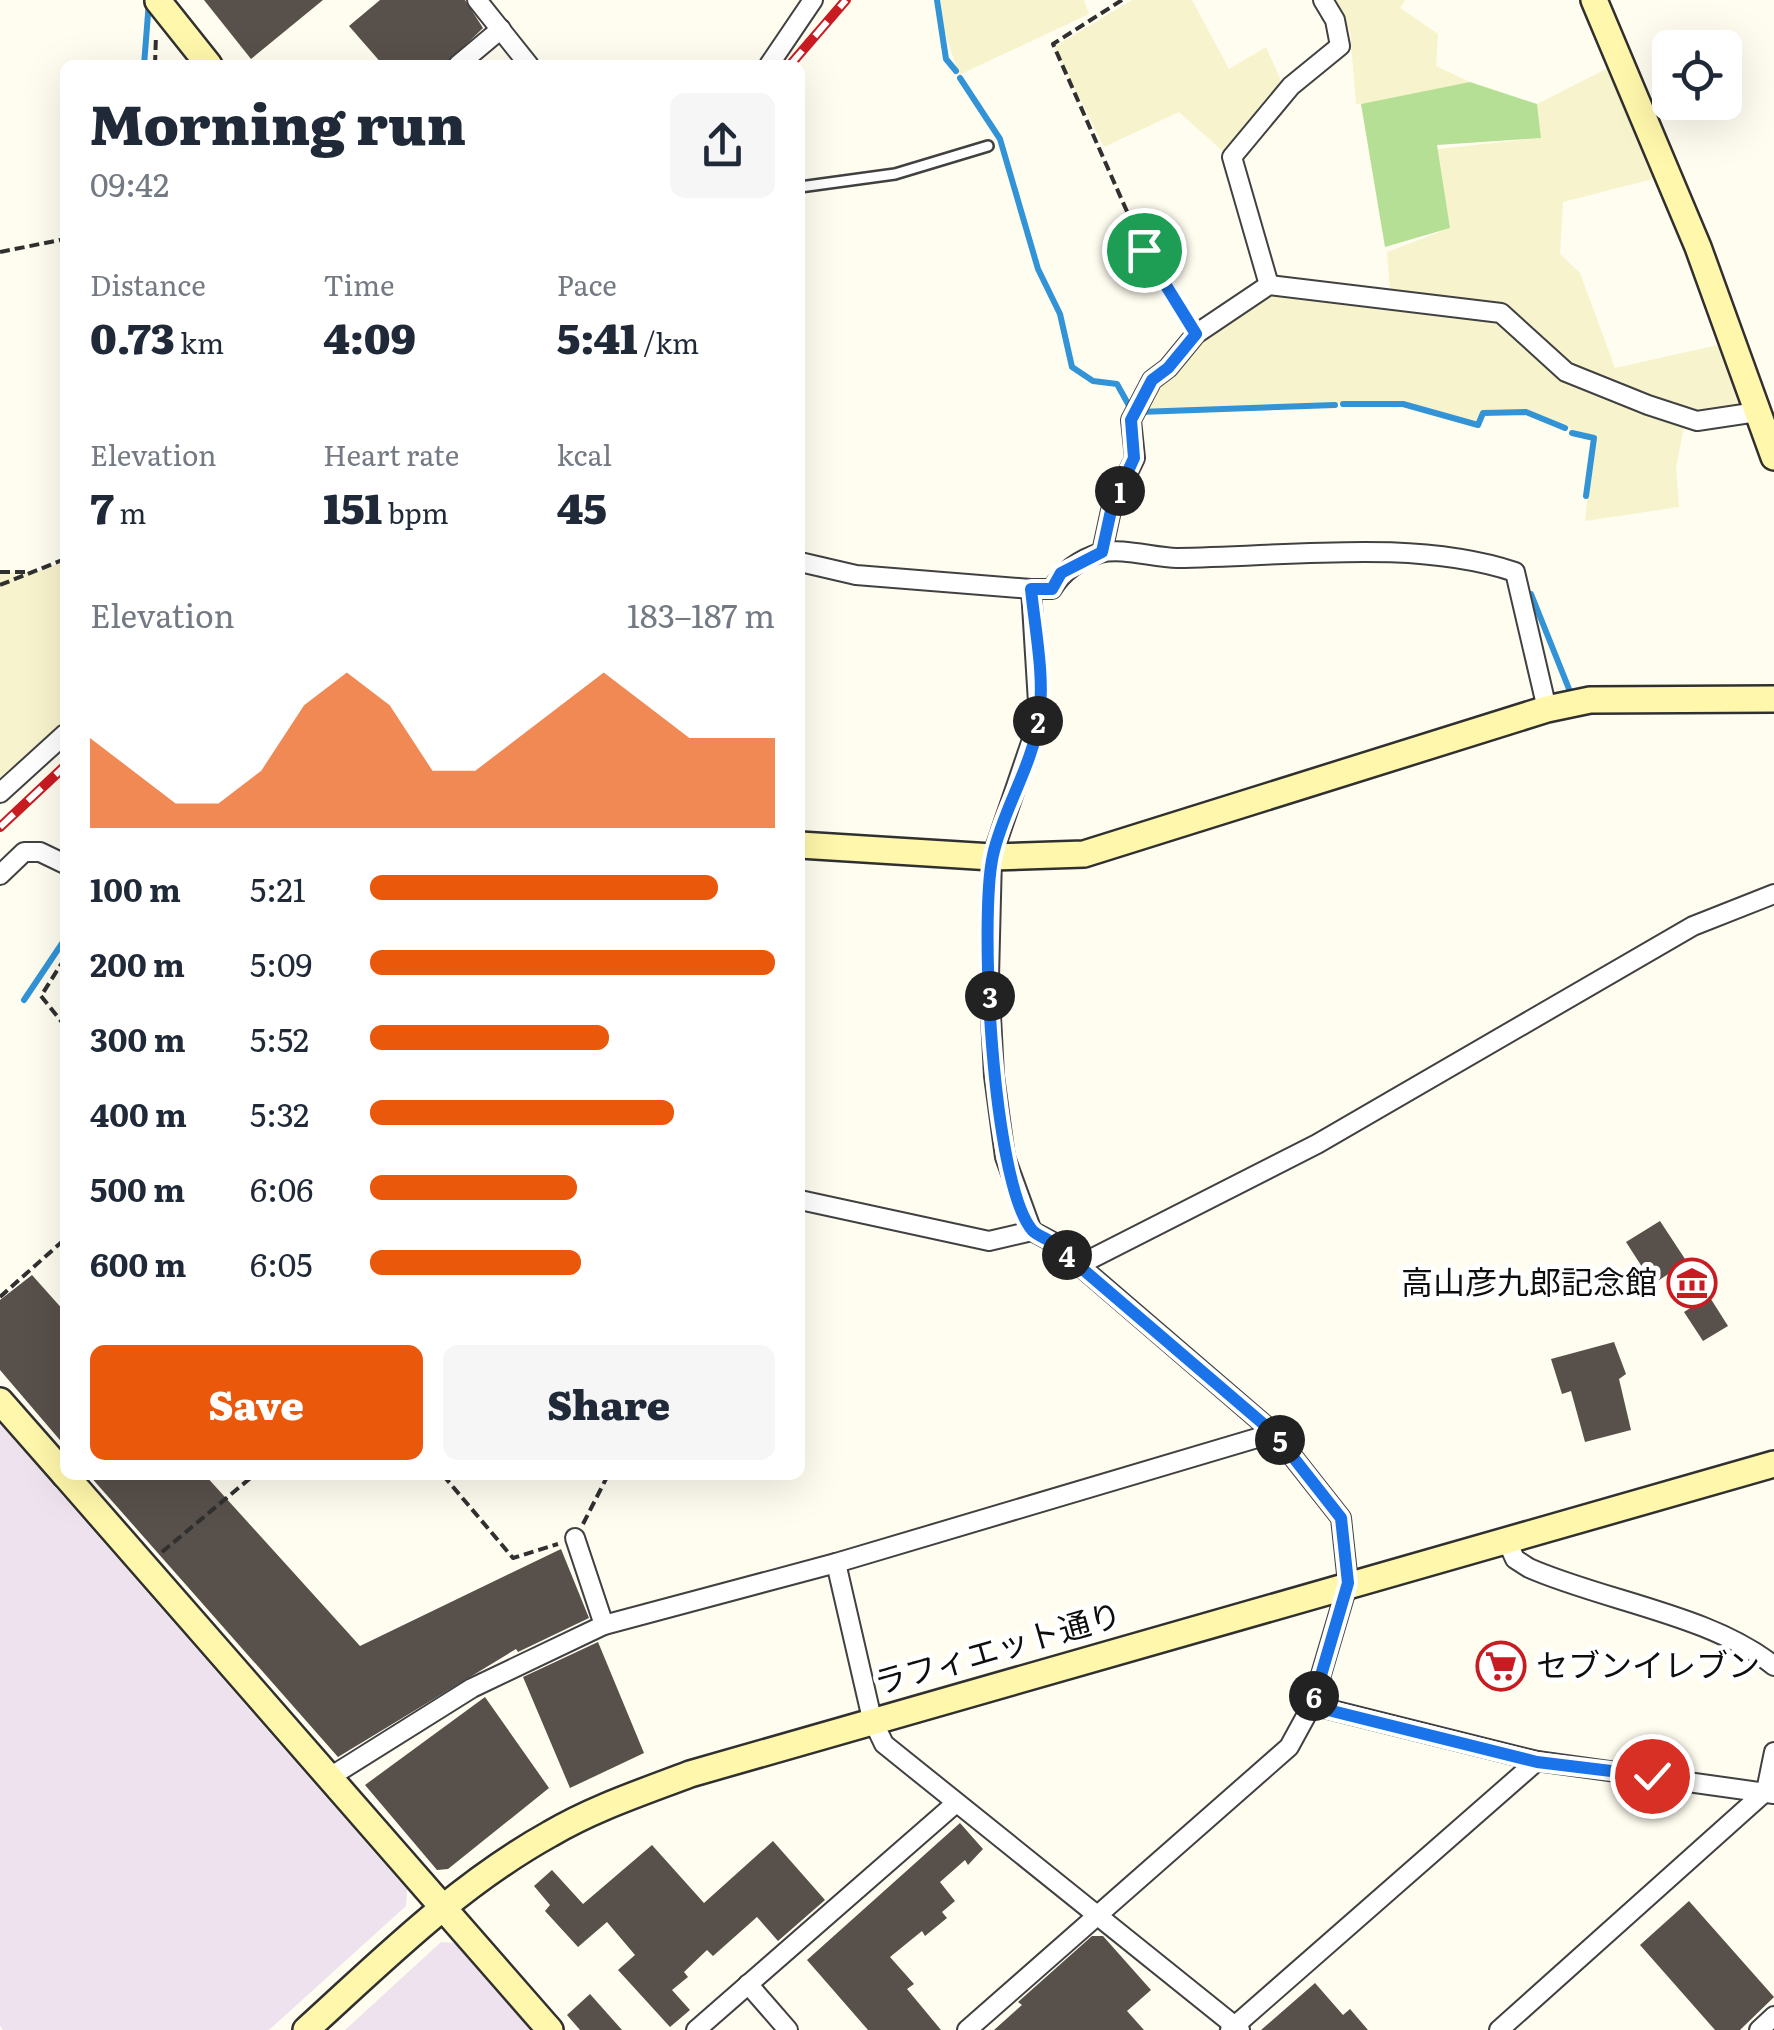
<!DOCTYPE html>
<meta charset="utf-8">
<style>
body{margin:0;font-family:Literata,"Noto Sans JP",serif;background:#f6f6f7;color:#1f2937;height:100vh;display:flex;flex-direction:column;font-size:38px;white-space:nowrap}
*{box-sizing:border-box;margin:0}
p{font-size:32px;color:#747a83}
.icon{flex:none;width:55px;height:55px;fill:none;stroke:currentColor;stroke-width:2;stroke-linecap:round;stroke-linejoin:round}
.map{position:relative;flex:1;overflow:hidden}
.drawer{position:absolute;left:60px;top:60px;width:745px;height:1420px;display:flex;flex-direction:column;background:#fff;border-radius:15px;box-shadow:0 10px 40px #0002}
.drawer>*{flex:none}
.controls{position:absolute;left:1652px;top:30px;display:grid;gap:20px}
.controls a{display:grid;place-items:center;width:90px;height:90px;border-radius:15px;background:#fff;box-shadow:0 10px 40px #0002;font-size:50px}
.pin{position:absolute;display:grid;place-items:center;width:85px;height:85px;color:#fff;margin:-42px;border:5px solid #fff;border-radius:50%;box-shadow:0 2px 10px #0007}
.km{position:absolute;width:50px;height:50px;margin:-25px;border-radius:50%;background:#222;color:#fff;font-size:28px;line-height:50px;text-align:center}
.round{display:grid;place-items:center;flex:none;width:105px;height:105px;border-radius:15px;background:#f6f6f7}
.headline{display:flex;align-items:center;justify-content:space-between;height:170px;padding:0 30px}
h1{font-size:55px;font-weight:800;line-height:75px}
.figures{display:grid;grid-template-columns:repeat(3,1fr);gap:15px;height:170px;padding:10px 30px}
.figures div{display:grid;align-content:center}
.figures b{font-size:42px;font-weight:800}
.figures small{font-size:28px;font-weight:400}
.figures p{font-size:28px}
.chart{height:280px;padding:20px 30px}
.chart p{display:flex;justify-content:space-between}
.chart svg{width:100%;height:180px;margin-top:10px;fill:#ea580c;opacity:.7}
.action{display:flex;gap:20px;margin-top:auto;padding:20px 30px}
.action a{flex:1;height:115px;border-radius:15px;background:#ea580c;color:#fff;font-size:40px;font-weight:800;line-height:115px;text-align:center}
.action a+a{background:#f6f6f7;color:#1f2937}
ul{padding:0 30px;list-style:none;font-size:32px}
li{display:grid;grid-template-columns:160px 120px 1fr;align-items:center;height:75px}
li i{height:25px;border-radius:12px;background:#ea580c}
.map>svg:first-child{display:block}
</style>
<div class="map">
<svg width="1774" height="2030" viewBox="0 0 1774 2030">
<rect width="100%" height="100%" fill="#fffcf0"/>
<g fill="#ede2ee">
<path d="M 0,1424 L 407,1890 L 406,1906 L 269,2030 L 3,2030 L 0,2026 Z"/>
<path d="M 441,1942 L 454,1943 L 530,2030 L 345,2030 Z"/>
</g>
<g fill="#f7f4cd">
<path d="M 934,0 L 1084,0 L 1089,14 L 959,75 Z"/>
<path d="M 1132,0 L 1192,0 L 1229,69 L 1266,47 L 1283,85 L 1227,155 L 1179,112 L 1104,147 L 1054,47 Z"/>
<path d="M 1329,0 L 1405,0 L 1400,8 L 1438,34 L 1436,66 L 1470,82 L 1385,103 L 1356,104 L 1350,31 Z"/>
<path d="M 1610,67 L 1653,179 L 1563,202 L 1560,254 L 1580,273 L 1615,368 L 1718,345 L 1740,409 L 1686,418 L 1676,467 L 1679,507 L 1585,521 L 1594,438 L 1526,412 L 1483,412 L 1478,426 L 1402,401 L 1136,411 L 1179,355 L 1270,290 L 1496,317 L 1575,370 L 1504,309 L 1390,291 L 1387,252 L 1450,228 L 1437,149 L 1541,138 L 1537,104 Z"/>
<path d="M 65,561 L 65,724 L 0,785 L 0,571 L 34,573 Z"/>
</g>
<path fill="#b5df94" d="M 1470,82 L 1537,104 L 1541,138 L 1437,145 L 1450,228 L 1385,247 L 1361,104 Z"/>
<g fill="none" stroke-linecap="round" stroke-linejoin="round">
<g stroke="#3293d7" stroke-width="6">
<path d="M 937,0 L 946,59 L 956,71"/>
<path d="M 144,65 L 149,1"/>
<path d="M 960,78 L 1000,139 L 1038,269 L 1060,314 L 1072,367 L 1093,381 L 1117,384 L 1132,411"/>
<path d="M 1343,404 L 1403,404 L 1478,425 L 1483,413 L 1526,412 L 1565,428"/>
<path d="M 1139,412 L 1335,405"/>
<path d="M 1572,433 L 1594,438 L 1586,496"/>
<path d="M 1531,594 L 1569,689"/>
<path d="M 24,1000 L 65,939"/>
</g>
</g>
<g fill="#58504a">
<path d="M 204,0 L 323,0 L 251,59 Z"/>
<path d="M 380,0 L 465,0 L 483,28 L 445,65 L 383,65 L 349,26 Z"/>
<path d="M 1660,1221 L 1687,1262 L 1653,1284 L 1626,1242 Z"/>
<path d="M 32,1275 L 65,1312 L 65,1446 L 0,1370 L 0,1300 Z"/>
<path d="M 1709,1296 L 1728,1326 L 1703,1341 L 1684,1312 Z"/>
<path d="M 1614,1342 L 1626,1374 L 1619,1379 L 1631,1430 L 1585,1442 L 1571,1391 L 1562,1394 L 1551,1359 Z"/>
<path d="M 89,1475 L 205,1475 L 360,1646 L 561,1549 L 589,1618 L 518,1652 L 516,1649 L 338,1757 Z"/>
<path d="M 598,1642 L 644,1753 L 570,1788 L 523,1677 Z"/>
<path d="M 485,1697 L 549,1788 L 448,1869 L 437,1870 L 365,1785 Z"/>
<path d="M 960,1823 L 983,1849 L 968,1865 L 965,1860 L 940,1882 L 955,1901 L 942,1912 L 947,1918 L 925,1936 L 922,1931 L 890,1957 L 914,1984 L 907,1989 L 941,2030 L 868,2030 L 807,1960 Z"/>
<path d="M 773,1841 L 825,1900 L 778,1941 L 757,1917 L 713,1956 L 707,1950 L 684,1972 L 688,1977 L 672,1990 L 690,2010 L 670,2027 L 618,1970 L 635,1955 L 607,1922 L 578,1947 L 545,1911 L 550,1905 L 534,1886 L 552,1870 L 583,1904 L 652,1845 L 704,1903 Z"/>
<path d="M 1689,1901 L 1774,1997 L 1740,2030 L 1715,2030 L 1640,1945 Z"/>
<path d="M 1092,1936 L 1103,1936 L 1151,1990 L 1127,2011 L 1144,2030 L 994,2030 L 1022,2005 L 1018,2002 Z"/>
<path d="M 1315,1983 L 1343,2015 L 1350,2009 L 1368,2030 L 1261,2030 Z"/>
<path d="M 590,1994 L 622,2030 L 580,2030 L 567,2015 Z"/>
</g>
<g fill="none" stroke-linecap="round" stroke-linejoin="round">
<g stroke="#414141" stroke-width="14">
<path id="lane" d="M 800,187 L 895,174 L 988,146"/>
</g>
<g stroke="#414141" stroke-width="22">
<g id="street">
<path d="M 477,0 L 529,65"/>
<path d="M 458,65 L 501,29"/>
<path d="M 769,65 L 813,0"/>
<path d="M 1269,285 L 1232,157 L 1291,86 L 1340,46 L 1335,20 L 1323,0"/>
<path d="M 1102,552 L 1112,506 L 1135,458 L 1131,420 L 1152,380 L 1168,368 L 1196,334 L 1269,285 L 1501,313 L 1566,372 L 1648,405 L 1697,421 L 1757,412"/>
<path d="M 800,562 L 856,575 L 1031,589 L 1052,589 C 1062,572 1080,559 1100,553 C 1122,547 1154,558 1177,558 C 1285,557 1412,538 1515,572 L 1547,709"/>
<path d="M 1031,589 L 1039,719 L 992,857 L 989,977 L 994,1076 L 1005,1157 L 1032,1231"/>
<path d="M 0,793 L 65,734"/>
<path d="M 0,875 L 24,852 L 40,852 L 65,864"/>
<path d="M 800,1200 L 989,1241 L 1032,1231 L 1051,1241 L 1274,1433 L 1341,1518 L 1348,1583 L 1312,1705 L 1289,1747 L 967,2030"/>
<path d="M 1079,1265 L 1317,1144 L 1693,926 L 1774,894"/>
<path d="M 575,1538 L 604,1625"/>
<path d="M 1506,1539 L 1515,1559 L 1529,1568 C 1604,1601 1711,1615 1774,1666"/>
<path d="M 836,1563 L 872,1719 L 884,1744 L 1240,2030"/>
<path d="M 1312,1705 L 1537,1761 L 1774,1794"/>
<path d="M 330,1777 L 472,1688 L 604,1625 L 836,1563 L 1274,1433"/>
<path d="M 748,1984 L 788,2030"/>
<path d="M 696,2030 L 956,1803"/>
<path d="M 1230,2030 L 1537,1761"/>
<path d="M 1499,2030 L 1766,1791 L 1774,1752"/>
<path d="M 1759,2030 L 1774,2016"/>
</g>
</g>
<g stroke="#303030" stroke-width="30">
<g id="secondary">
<path d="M 1594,0 L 1698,247 L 1774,457"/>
<path d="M 158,1 L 209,65"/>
<path d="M 800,845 L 992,857 L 1084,854 L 1547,709 L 1590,700 L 1774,699"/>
<path d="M 0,1401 L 65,1475"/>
<path d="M 65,1475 L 550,2030"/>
<path d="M 306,2030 C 383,1960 458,1885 550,1834 C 594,1808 643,1792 690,1774 L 1774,1464"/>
</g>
</g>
<g stroke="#303030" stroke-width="4" stroke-dasharray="10 5" stroke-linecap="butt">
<path d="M 1122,0 L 1053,44 L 1144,250 L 1186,317"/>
<path d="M 155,65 L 156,35"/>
<path d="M 0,252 L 65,239"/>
<path d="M 0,572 L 30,572"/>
<path d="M 0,585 L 65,559"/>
<path d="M 65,958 L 41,996 L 65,1026"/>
<path d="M 0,1297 L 65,1239"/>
<path d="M 443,1475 L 513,1558 L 558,1544"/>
<path d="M 583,1524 L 608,1475"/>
<path d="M 162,1552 L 254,1475"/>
</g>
<use href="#lane" stroke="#fff" stroke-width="9"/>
<use href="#street" stroke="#fff" stroke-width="18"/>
<use href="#secondary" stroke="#fff7ab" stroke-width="25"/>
<g stroke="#c91b22" stroke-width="10">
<g id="rail">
<path d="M 790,65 L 846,0"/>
<path d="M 0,827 L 65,766"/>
</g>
</g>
<use href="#rail" stroke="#fff" stroke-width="6" stroke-dasharray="19" stroke-linecap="butt"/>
</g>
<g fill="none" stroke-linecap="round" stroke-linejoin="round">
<g stroke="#fff" stroke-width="20">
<path id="route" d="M 1144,250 L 1196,334 L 1168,368 L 1152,380 L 1131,420 L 1134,458 L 1112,506 L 1102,552 L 1061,573 L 1052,589 L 1031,589 C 1035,630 1045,677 1039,718 C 1033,765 1003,809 993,855 C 979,917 992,1182 1032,1230 C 1036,1235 1046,1238 1051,1242 L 1274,1433 L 1341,1518 L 1348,1583 L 1312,1706 L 1537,1762 L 1652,1776"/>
</g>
<use href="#route" stroke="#1a73e8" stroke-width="12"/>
</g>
<defs>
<g id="museum-ring" transform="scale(2.5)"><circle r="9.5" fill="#fff" stroke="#c91b22" stroke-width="1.5"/><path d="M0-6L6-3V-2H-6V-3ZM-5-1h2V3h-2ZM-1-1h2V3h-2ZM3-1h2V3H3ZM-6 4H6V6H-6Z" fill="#c91b22"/></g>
<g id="supermarket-ring" transform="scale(2.5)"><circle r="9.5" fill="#fff" stroke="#c91b22" stroke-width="1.5"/><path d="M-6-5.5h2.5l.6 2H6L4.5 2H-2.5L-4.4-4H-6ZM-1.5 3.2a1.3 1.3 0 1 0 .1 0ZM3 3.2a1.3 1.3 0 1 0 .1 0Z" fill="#c91b22"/></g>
</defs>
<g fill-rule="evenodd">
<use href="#museum-ring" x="1692" y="1283"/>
<use href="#supermarket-ring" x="1501" y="1666"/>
</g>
<g text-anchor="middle" stroke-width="10" stroke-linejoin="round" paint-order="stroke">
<g font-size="32" fill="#0e0e0e" stroke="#fff" text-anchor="end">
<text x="1657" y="1294">高山彦九郎記念館</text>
<text x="1536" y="1677" text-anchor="start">セブンイレブン</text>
</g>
<g font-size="32" fill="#0e0e0e" stroke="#fff">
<text transform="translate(998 1649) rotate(-16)" y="11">ラフィエット通り</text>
</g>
</g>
</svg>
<div class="controls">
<a><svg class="icon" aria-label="locate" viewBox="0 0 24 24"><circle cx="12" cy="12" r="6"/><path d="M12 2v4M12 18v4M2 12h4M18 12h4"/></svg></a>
</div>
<div class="pin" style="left:1144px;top:250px;background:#1e9e55"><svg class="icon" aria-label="arrive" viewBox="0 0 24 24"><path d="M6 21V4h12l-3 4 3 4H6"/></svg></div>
<div class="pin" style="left:1652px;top:1776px;background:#d93025"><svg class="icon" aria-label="check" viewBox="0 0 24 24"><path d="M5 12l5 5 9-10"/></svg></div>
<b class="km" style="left:1120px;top:491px">1</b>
<b class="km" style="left:1038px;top:721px">2</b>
<b class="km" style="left:990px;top:996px">3</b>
<b class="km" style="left:1067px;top:1255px">4</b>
<b class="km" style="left:1280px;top:1440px">5</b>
<b class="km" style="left:1314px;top:1696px">6</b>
<section class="drawer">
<div class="headline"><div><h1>Morning run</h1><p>09:42</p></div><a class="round"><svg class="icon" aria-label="share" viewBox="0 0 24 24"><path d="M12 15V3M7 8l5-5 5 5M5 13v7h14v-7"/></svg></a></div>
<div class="figures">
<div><p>Distance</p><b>0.73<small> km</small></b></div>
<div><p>Time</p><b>4:09</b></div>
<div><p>Pace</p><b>5:41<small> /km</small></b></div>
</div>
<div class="figures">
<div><p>Elevation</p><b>7<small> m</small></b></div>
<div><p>Heart rate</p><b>151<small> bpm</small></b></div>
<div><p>kcal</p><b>45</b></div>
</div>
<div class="chart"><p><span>Elevation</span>183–187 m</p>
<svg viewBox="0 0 160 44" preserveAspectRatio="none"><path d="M0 44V22L10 30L20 38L30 38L40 30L50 14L60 6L70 14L80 30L90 30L100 22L110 14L120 6L130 14L140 22L150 22L160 22V44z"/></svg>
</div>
<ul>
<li><b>100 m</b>5:21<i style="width:86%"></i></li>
<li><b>200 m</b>5:09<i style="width:100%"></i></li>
<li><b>300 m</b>5:52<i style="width:59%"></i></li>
<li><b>400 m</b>5:32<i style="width:75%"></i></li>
<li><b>500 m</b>6:06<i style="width:51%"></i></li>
<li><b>600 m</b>6:05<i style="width:52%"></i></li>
</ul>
<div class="action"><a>Save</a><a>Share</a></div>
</section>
</div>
